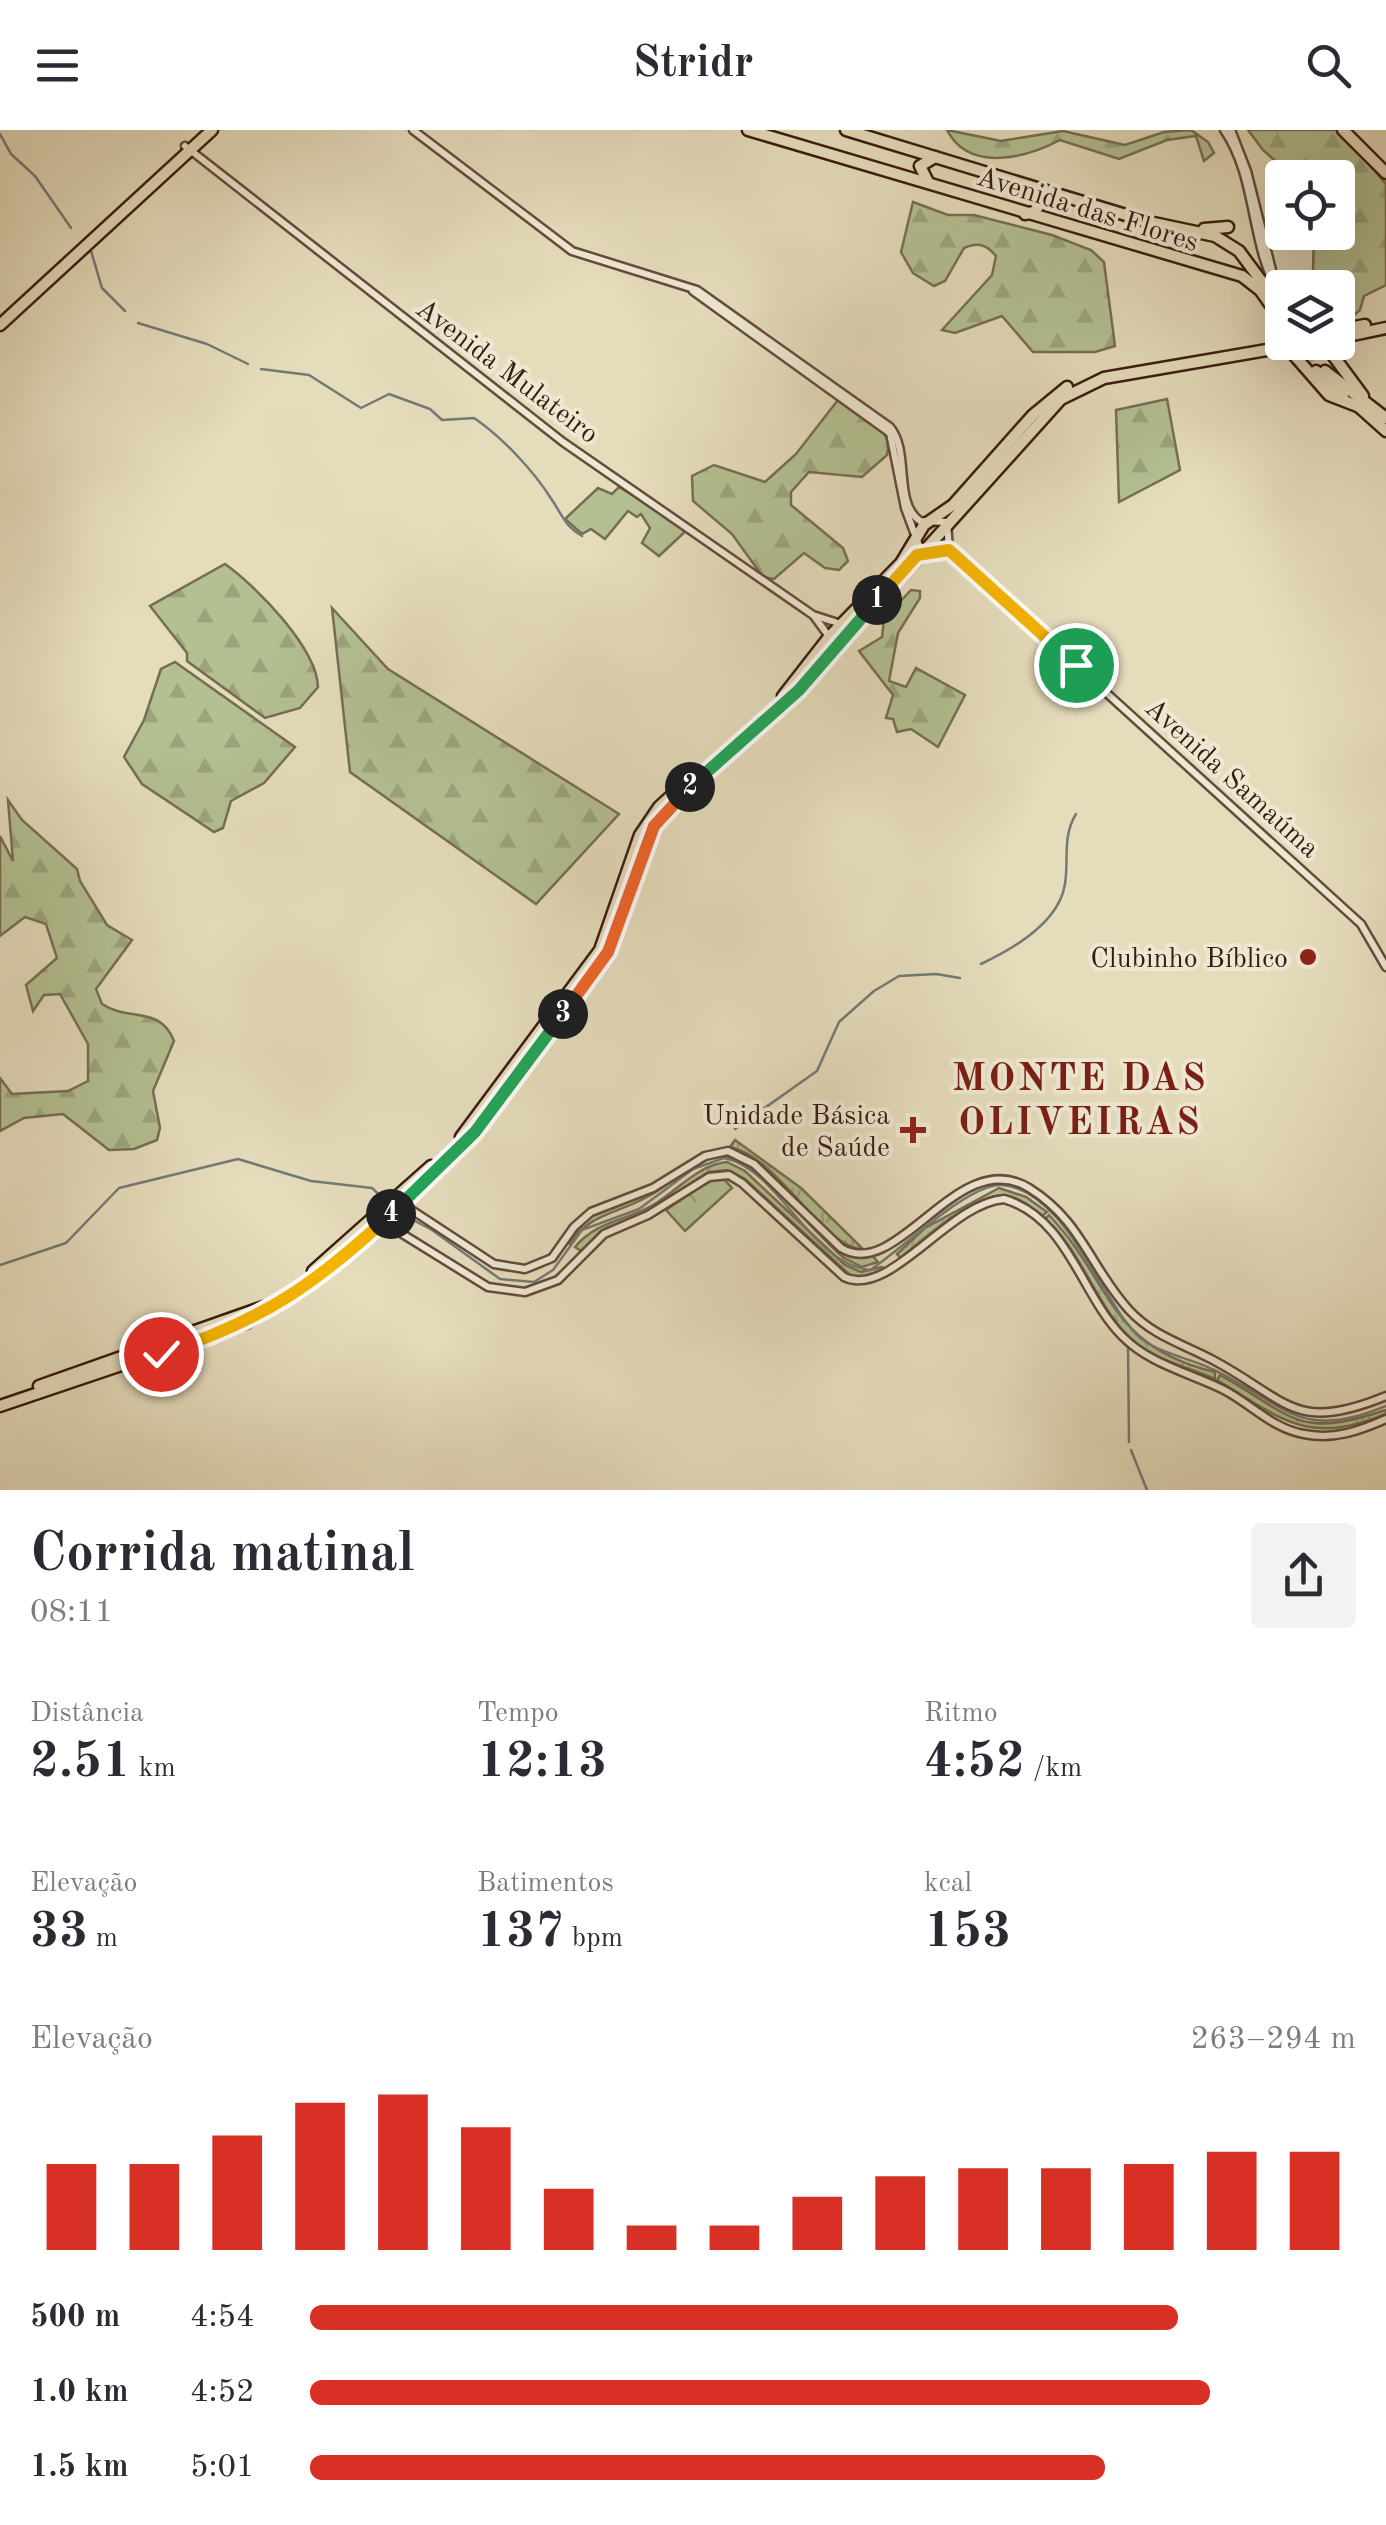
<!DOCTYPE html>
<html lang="pt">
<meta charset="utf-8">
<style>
body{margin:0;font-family:"Old Standard TT",serif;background:#f2f2f3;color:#2b2b33;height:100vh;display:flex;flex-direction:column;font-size:38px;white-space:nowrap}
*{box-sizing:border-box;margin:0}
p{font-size:32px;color:#7c7c81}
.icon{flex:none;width:55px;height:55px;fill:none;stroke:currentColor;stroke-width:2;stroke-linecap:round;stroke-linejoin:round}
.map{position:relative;height:1360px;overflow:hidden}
.side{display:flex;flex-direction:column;background:#fff;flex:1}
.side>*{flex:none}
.controls{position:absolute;left:1265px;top:30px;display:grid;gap:20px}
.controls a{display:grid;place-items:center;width:90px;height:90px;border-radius:10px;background:#fff;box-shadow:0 10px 40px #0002;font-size:50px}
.pin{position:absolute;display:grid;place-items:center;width:85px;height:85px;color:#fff;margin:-42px;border:5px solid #fff;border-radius:50%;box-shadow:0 2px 10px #0007}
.km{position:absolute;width:50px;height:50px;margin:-25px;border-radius:50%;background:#222;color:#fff;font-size:28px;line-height:50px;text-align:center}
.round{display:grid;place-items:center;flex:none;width:105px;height:105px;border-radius:10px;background:#f2f2f3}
.summary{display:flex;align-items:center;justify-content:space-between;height:170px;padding:0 30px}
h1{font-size:55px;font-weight:600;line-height:75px}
.metrics{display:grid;grid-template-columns:repeat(3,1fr);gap:15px;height:170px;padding:10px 30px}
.metrics div{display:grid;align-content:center}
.metrics b{font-size:50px;font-weight:600}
.metrics small{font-size:28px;font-weight:400}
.metrics p{font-size:28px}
.chart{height:280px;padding:20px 30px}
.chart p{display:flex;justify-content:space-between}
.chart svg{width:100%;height:180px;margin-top:10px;stroke:#d93025;stroke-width:6}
ul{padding:0 30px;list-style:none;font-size:32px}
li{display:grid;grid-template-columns:160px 120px 1fr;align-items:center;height:75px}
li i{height:25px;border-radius:12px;background:#d93025}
header{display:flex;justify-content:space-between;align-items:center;height:130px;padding:0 30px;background:#fff;font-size:45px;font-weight:600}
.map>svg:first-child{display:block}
</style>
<header><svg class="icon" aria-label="menu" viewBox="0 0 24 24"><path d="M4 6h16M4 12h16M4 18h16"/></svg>Stridr<svg class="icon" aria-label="search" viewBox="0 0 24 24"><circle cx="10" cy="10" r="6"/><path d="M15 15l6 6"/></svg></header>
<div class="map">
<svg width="1386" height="1360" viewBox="0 0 1386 1360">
<defs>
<pattern id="grass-tufts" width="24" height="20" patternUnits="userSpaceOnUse" patternTransform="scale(2.5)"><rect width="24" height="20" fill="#b3c092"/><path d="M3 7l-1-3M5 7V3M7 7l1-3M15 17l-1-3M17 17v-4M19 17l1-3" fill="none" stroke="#9ba47d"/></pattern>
<pattern id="forest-firs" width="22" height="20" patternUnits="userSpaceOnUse" patternTransform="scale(2.5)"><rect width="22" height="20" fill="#b3c092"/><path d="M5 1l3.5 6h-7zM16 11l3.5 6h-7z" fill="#9ba47d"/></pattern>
<pattern id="park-crowns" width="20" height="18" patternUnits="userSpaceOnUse" patternTransform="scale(2.5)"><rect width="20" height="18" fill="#b3c092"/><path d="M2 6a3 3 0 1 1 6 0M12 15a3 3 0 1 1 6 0" fill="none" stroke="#9ba47d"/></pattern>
</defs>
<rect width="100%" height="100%" fill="#e5dcbc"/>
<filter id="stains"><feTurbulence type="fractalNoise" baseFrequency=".002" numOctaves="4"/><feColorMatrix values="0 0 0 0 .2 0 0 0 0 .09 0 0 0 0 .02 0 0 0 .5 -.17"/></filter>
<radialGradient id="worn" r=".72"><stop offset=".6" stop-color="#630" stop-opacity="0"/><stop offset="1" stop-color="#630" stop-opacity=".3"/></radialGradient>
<g fill="url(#grass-tufts)" stroke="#766e52" stroke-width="2.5">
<path d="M 735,1010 L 801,1058 L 864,1120 C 821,1117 779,1027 730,1017 Z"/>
<path d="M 723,1022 L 742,1027 L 840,1118 L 857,1126 L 872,1125 L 878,1132 L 862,1137 L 844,1128 C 816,1106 748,1017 713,1027 C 689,1033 669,1056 647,1067 C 617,1084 590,1083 570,1114 L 567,1112 L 596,1081 L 635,1068 L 699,1030 Z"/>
<path d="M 727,1032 L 745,1041 L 845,1135 L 861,1142 L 882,1137 L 885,1140 L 863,1148 L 850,1145 L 745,1049 L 727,1040 L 709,1042 L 643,1084 L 606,1098 L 581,1121 L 575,1117 C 598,1089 630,1091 658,1072 C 681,1057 699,1035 727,1032 Z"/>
<path d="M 999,1058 L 1026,1067 L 1047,1082 L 1042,1086 C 1032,1078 1022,1069 1009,1066 C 977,1060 924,1109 900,1128 L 897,1124 L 925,1098 Z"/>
<path d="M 1049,1085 C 1114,1154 1107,1216 1215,1242 L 1215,1249 C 1190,1238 1158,1231 1137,1214 C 1096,1181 1085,1123 1045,1089 Z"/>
<path d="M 1220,1245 C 1294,1286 1296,1310 1386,1280 L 1386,1284 C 1308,1316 1283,1290 1217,1250 Z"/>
</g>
<g fill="url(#forest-firs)" stroke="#766e52" stroke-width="2.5">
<path d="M 947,0 L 1001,11 L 1063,1 L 1125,15 L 1164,2 L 1191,0 L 1208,12 L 1214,23 L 1204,31 L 1196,6 L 1167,10 L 1119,29 L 1060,10 C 1026,28 969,43 947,0 Z"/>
<path d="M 1248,0 L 1339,0 L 1386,54 L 1386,155 L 1364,166 L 1360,180 L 1346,192 L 1338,189 L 1338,158 L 1325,157 L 1313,142 L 1314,103 L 1338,102 L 1338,48 L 1293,47 L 1263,20 Z"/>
<path d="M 913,72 L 948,85 L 974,85 L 1052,105 L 1091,120 L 1104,132 L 1115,216 L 1095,222 L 1033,222 L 1002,186 L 955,203 L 942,200 L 992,145 L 996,126 C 986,114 978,112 964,118 L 945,151 L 934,156 L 913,143 L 901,122 Z"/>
<path d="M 1167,269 L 1180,340 L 1119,372 L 1116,280 Z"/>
<path d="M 838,270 L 883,302 L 889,313 L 887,325 L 862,347 L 809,342 L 791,362 L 791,375 L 843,418 L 848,431 L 839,440 L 825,438 L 804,423 L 774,449 L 763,447 L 732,404 L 693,371 L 692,346 L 714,335 L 765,352 L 796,324 Z"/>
<path d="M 225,434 C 256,456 317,518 318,557 L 300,578 L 265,588 L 187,531 L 187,523 L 150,476 Z"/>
<path d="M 911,460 L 920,461 L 920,468 L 898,503 L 889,551 L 906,557 L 916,538 L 965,565 L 938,617 L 911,599 L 897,602 L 893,589 L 886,588 L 893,565 L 859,521 L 882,507 L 884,489 Z"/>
<path d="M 332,478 L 388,539 L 619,684 L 536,774 L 350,642 Z"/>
<path d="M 175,532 L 295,617 L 264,653 L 231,671 L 223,698 L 214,702 L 142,654 L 124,627 L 144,590 L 161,539 Z"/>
<path d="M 8,670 L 22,690 L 77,739 L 80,751 L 107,795 L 132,810 L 96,859 L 102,874 C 129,892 160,875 174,911 L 153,961 L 160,998 L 157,1010 L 134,1019 L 109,1020 L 63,984 L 24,988 L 0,1001 L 0,948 L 12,964 L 68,961 L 88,951 L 88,914 L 60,864 L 44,865 L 33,881 L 26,855 L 57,828 L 46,794 L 25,787 L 0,806 L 0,706 L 13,731 Z"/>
</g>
<path fill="url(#park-crowns)" stroke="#766e52" stroke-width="2.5" d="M 723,1048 L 732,1058 L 685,1101 L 666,1080 L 709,1050 Z"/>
<path fill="#b3c092" stroke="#766e52" stroke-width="2.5" d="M 619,357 L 688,399 L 659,426 L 642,413 L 650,398 L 641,384 L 637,387 L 628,381 L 605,409 L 591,399 L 582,404 L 565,389 L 598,358 L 612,364 Z"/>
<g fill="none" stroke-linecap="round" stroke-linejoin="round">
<g stroke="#737a76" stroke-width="2.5">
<path d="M 0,4 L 11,24 L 35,46 L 71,98"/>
<path d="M 91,121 L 102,158 L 125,181"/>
<path d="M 138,193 L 207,214 L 248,234"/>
<path d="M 261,239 L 309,245 L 361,278 L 389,264 L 430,279 L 442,290 L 474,288 C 502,307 534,341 552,370 C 563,386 564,395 582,406"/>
<path d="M 981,834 C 1013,819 1059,793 1065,754 C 1069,728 1062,707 1076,684"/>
<path d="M 735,999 L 817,941 L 839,892 L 874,861 L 899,846 L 936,844 L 960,848"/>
<path d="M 398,1082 L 432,1100 L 500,1149 L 534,1152 L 553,1140 L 582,1100 L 639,1079 L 693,1039 L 724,1028 C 779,1038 810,1134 870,1140 C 899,1122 968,1053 1002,1055 C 1064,1060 1099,1165 1136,1204 C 1153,1222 1190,1228 1212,1239 C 1284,1273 1298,1313 1386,1276"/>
<path d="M 0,1135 L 66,1113 L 119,1058 L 238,1029 L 311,1051 L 372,1058 L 385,1070"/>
<path d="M 1128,1216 L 1129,1312"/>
<path d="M 1131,1320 L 1147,1360"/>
</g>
<path stroke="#c3b59a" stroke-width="10" stroke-dasharray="10 5" stroke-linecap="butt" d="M 1297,212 L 1315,240"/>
<g stroke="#644b3c" stroke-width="11">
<g id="minor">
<path d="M 413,0 L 572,121 L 697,160 L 890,297 C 911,322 893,372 920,391 L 947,392 L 949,420"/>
<path d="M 1224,0 C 1258,49 1249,119 1282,169"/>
<path d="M 1231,0 L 1247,41 L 1272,140"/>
<path d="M 185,16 L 563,312 L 813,485 L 841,494 L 849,502"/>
<path d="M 693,161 L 890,303 L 905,378 L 921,421 L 949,420 L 1361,794 L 1386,837"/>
<path d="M 814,486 L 830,508"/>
<path d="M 401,1073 L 494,1134 L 525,1139 L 552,1128 L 574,1097 L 591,1082 L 653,1058 L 705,1026 L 728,1021 L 754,1034 L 841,1118 C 898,1153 958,1014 1029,1058 C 1082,1091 1090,1137 1129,1180 C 1153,1206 1183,1214 1213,1230 C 1288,1270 1294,1304 1386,1266"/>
<path d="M 383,1092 L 488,1157 L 525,1162 L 558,1150 L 604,1104 L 648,1085 L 709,1047 L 729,1045 L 742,1053 L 844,1147 C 890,1169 949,1073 1004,1069 C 1068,1088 1080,1163 1122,1206 C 1149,1234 1190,1243 1224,1260 C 1251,1274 1273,1299 1304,1304 C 1334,1310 1359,1301 1386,1289"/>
</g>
</g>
<g stroke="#391b11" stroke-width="15">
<g id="major">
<path d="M 748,0 L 1242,146 L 1260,160 L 1282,191"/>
<path d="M 846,0 L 1149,92 L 1215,106 L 1239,121 L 1274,168"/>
<path d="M 1343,0 L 1386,43"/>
<path d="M 928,52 L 920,36 L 935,27"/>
<path d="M 1025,84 L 1034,82 L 1041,73 L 1029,56"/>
<path d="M 1204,99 L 1228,97"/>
<path d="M 0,195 L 212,0"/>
<path d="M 1338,200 L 1365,195"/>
<path d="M 1338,208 L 1386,198"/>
<path d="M 1331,212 L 1332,224 L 1363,266"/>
<path d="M 1287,217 L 1329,265 L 1360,277"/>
<path d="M 1316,241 L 1343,266"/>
<path d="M 1325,241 L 1386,288"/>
<path d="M 1358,276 L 1386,301"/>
<path d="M 783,566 L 829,507 L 901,433 L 924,395 L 953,375 L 1033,285 L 1067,257"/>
<path d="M 461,1007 L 600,820 L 640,705 L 659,677 L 684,654"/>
<path d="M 313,1141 L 431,1036"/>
<path d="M 39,1256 L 263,1177"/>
<path d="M 0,1276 L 246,1193 L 299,1162 L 385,1090 L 475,1001 L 604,828 L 645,713 L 659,689 L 799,560 L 1061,269 L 1104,248 L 1313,212"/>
</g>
</g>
<use href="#minor" stroke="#eee8d3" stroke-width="6"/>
<use href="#major" stroke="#e5dcbc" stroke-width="10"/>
</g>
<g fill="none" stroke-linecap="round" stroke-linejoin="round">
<g stroke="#fff" stroke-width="20">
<path id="split-1" d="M 877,470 L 917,425 L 949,420 L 1076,535"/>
</g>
<g stroke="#fff" stroke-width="20">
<path id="split-2" d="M 690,657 L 799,560 L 877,470"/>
</g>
<g stroke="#fff" stroke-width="20">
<path id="split-3" d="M 563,884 L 608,822 L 654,696 L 690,657"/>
</g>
<g stroke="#fff" stroke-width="20">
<path id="split-4" d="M 391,1084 L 475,1002 L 563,884"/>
</g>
<g stroke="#fff" stroke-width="20">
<path id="split-5" d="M 161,1224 C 261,1191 314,1156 391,1084"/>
</g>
<use href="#split-1" stroke="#f5b400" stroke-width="12"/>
<use href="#split-2" stroke="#22a559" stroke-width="12"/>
<use href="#split-3" stroke="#f0652b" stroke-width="12"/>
<use href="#split-4" stroke="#22a559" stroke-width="12"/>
<use href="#split-5" stroke="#f5b400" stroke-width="12"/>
</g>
<g fill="#8f2418" stroke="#eee8d3" stroke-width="4">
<circle cx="1308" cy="827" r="10"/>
<path d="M908 985h10v10h10v10h-10v10h-10v-10h-10v-10h10z"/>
</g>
<g text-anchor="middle" stroke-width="8" stroke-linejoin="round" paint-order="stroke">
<g font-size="28" fill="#391b11" stroke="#eee8d3">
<text transform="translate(1088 78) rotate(17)" y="10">Avenida das Flores</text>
<text transform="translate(508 240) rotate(37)" y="10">Avenida Mulateiro</text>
<text transform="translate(1233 647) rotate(42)" y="10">Avenida Samaúma</text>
</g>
<g font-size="28" fill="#391b11" stroke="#eee8d3" text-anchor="end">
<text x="1288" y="837">Clubinho Bíblico</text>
<text x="890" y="994">Unidade Básica<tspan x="890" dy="32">de Saúde</tspan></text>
</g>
<g font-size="38" font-weight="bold" letter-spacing="2.5" fill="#7a1f14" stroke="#eee8d3">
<text x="1080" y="960">MONTE DAS<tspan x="1080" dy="44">OLIVEIRAS</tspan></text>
</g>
</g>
<rect width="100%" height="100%" filter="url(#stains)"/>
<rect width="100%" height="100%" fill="url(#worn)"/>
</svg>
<div class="controls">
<a><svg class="icon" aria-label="locate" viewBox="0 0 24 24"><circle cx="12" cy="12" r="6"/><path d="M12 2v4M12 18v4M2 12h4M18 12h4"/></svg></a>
<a><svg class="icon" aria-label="layers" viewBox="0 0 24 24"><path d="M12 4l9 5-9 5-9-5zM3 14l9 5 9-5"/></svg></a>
</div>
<div class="pin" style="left:1076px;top:535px;background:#1e9e55"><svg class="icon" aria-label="arrive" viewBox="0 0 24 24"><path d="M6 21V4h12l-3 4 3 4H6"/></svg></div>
<div class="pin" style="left:161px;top:1224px;background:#d93025"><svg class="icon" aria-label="check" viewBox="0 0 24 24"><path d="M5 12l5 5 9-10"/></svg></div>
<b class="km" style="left:877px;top:470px">1</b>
<b class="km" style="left:690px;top:657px">2</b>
<b class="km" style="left:563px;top:884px">3</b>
<b class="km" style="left:391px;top:1084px">4</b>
</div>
<section class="side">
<div class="summary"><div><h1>Corrida matinal</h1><p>08:11</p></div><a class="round"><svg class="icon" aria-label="share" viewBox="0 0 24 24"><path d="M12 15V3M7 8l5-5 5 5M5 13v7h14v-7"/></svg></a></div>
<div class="metrics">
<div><p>Distância</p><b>2.51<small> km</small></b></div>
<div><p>Tempo</p><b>12:13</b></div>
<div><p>Ritmo</p><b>4:52<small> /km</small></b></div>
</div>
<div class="metrics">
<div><p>Elevação</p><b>33<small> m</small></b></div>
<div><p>Batimentos</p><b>137<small> bpm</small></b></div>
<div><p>kcal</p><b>153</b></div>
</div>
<div class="chart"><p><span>Elevação</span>263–294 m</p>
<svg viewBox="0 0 160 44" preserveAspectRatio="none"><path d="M5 44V23M15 44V23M25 44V16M35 44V8M45 44V6M55 44V14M65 44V29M75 44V38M85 44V38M95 44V31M105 44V26M115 44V24M125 44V24M135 44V23M145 44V20M155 44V20"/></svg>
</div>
<ul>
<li><b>500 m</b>4:54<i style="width:83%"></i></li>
<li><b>1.0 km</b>4:52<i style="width:86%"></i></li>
<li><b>1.5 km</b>5:01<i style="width:76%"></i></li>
</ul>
</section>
